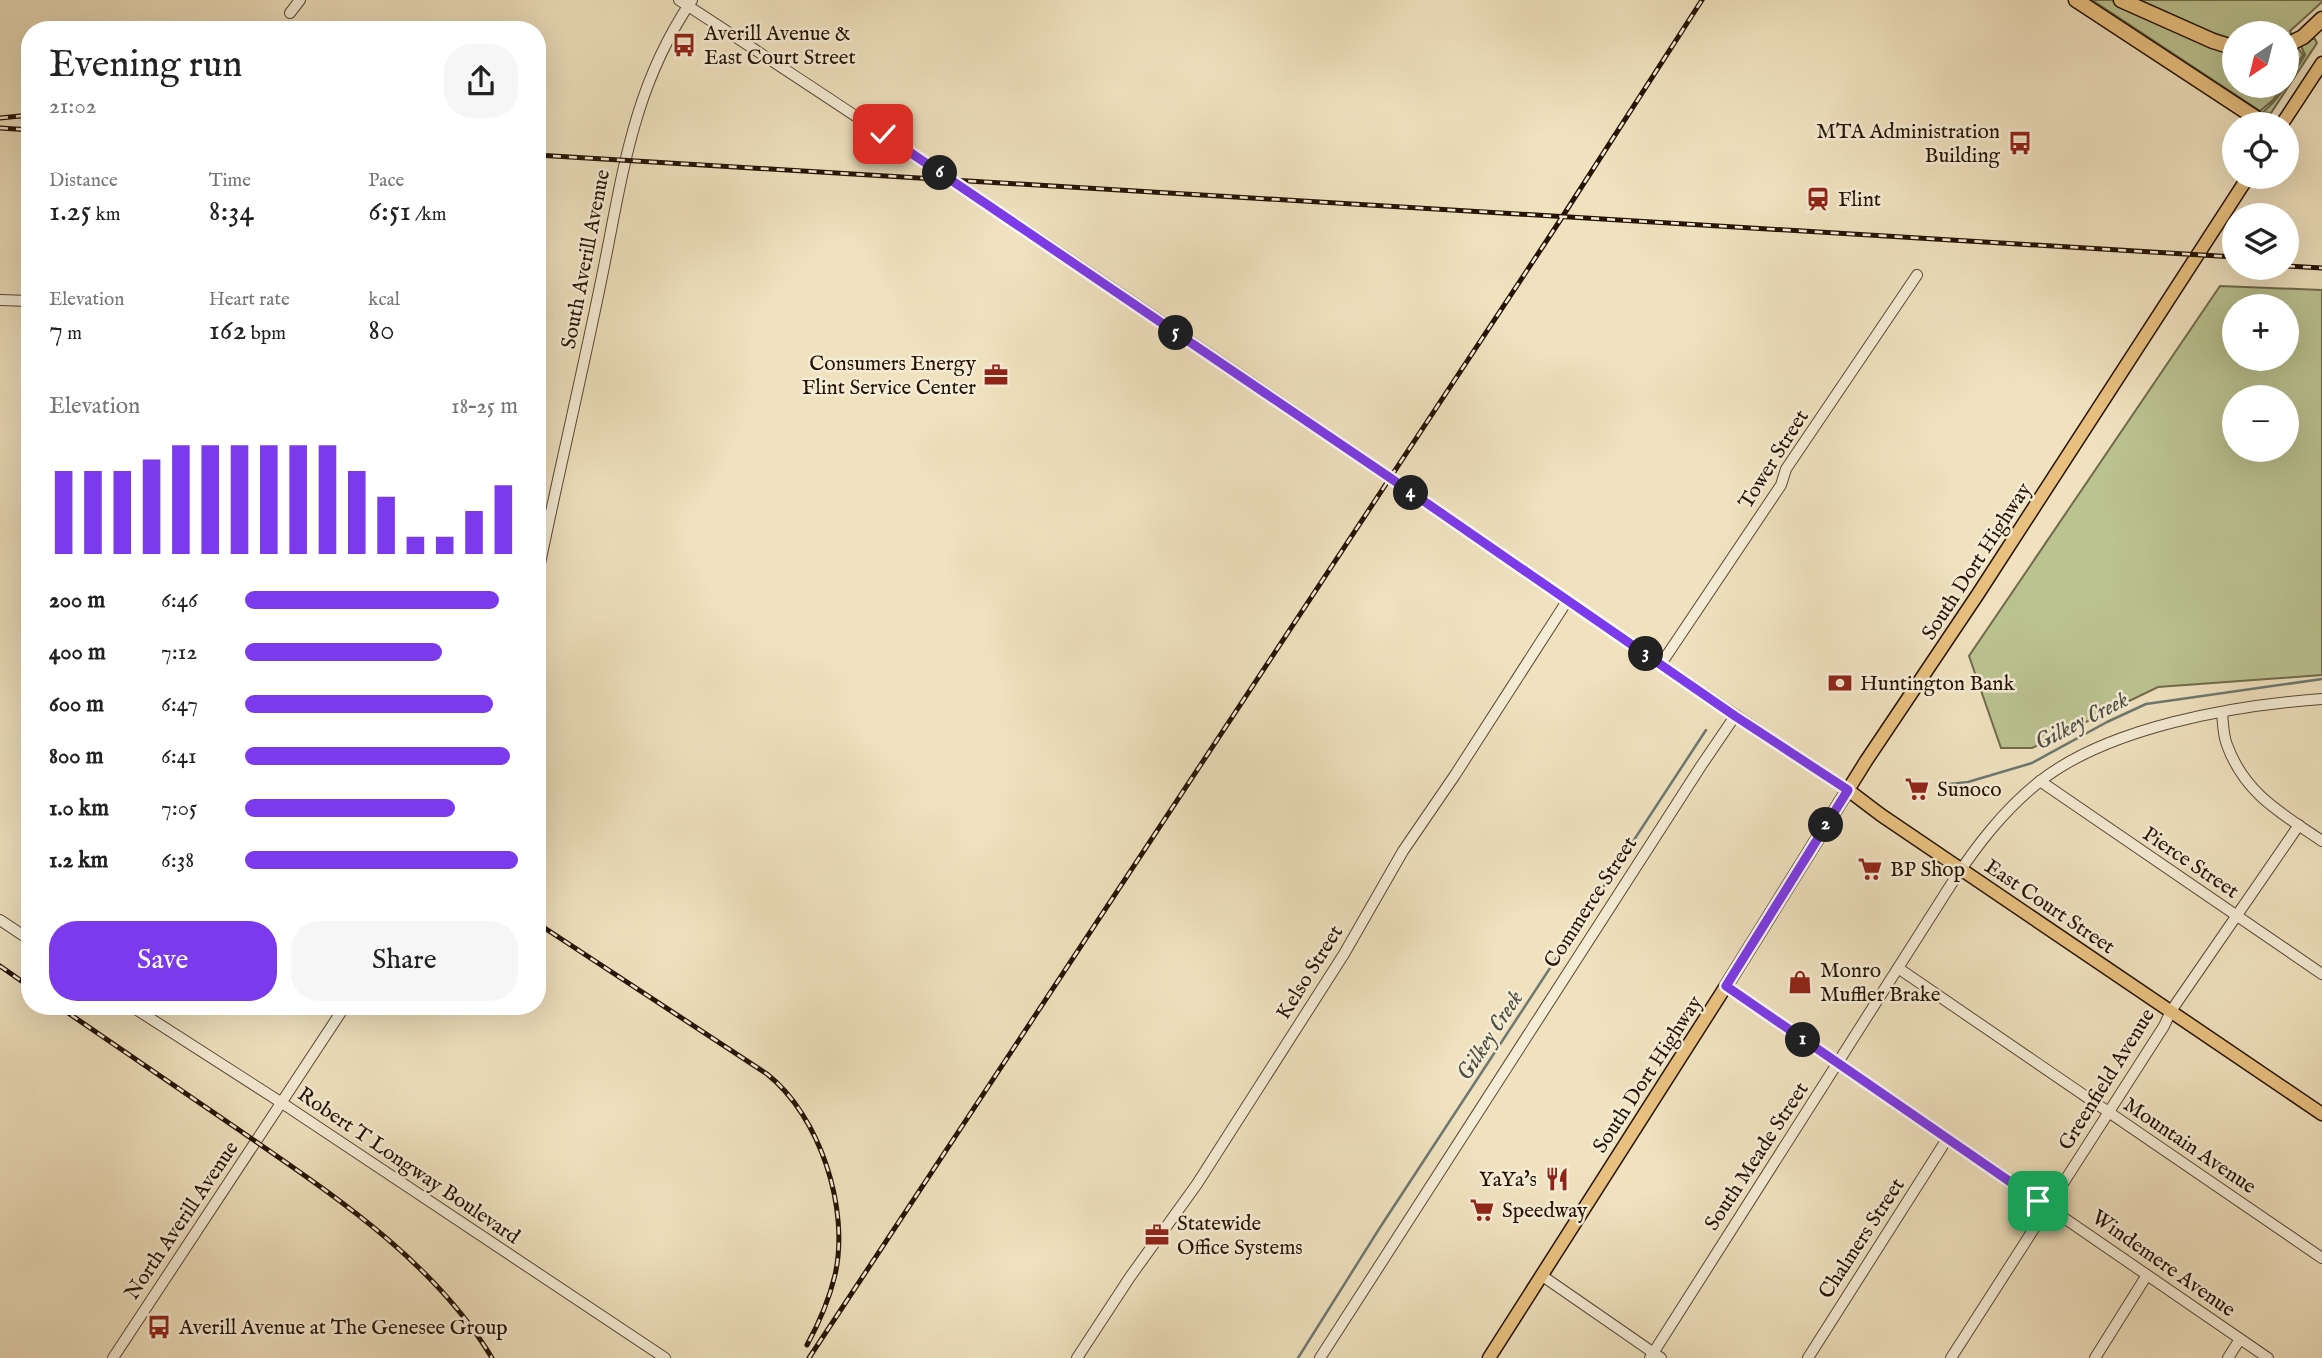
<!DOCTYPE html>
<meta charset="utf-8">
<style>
body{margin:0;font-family:"IM FELL English",serif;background:#f6f6f6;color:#222;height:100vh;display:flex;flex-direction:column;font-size:26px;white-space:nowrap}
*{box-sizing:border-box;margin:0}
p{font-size:23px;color:#767676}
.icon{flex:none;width:38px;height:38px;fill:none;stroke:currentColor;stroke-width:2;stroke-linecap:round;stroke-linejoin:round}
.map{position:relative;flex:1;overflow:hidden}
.side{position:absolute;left:21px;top:21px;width:525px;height:994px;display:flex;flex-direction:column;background:#fff;border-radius:28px;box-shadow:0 7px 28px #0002}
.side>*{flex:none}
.needle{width:46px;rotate:215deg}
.fabs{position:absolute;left:2222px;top:21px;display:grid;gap:14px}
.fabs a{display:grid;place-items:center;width:77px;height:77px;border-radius:50%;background:#fff;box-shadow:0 7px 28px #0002;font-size:35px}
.pin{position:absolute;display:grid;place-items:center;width:60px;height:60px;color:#fff;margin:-30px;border-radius:14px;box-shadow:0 4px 10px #0006}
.km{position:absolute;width:35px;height:35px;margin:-18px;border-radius:50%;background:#222;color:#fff;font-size:19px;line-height:35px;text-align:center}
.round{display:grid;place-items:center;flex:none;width:74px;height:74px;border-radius:28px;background:#f6f6f6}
.overview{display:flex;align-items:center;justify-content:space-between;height:119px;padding:0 28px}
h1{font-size:38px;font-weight:600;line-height:52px}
.metrics{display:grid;grid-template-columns:repeat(3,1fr);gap:10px;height:119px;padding:7px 28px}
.metrics div{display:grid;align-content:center}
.metrics b{font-size:30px;font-weight:600}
.metrics small{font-size:19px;font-weight:400}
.metrics p{font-size:19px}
.chart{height:196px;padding:14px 28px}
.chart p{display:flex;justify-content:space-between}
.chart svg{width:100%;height:126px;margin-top:7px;stroke:#7c3aed;stroke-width:6}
.primary-button{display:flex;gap:14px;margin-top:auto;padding:14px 28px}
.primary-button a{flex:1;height:80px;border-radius:28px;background:#7c3aed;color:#fff;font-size:28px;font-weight:600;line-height:80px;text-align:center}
.primary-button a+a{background:#f6f6f6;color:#222}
ul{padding:0 28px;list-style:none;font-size:23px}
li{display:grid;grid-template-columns:112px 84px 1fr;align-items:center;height:52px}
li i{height:18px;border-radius:9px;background:#7c3aed}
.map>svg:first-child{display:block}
</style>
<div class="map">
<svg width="2322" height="1358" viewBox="0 0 2322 1358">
<rect width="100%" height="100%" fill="#f0e2bf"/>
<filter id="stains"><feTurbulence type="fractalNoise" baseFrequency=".00286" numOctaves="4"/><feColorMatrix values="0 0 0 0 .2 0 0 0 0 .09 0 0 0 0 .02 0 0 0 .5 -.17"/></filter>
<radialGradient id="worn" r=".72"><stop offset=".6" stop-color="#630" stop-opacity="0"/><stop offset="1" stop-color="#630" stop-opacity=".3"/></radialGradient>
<g fill="#bbc391" stroke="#706b4c" stroke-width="2" fill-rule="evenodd">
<path d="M 2092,0 L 2112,0 L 2235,53 L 2235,86 L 2283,86 L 2273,100 L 2260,111 Z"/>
<path d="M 2139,0 L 2322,0 L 2322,2 L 2290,31 L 2292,35 L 2287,37 L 2287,33 L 2235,33 L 2235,40 L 2211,32 Z"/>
<path d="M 2311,39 L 2315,39 L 2317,43 L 2271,113 L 2263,112 C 2282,96 2292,76 2305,55 L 2301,46 Z"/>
<path d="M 2298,48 L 2303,55 L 2287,79 L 2287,52 Z"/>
<path d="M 2220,286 L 2322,290 L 2322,675 L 2158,687 L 2032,748 L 2001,748 L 1969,656 ZM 2287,306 L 2287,359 L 2235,359 L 2235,306 ZM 2287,397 L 2287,450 L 2235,450 L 2235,397 Z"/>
</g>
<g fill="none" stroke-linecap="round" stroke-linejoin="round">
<g stroke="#6c7871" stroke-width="2.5">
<path d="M 1940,785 L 1968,782 L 2032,763 L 2107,722 L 2146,704 L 2322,679"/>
<path d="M 1298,1358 L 1379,1229 L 1706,730"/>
</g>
<g stroke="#584734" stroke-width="12">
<g id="minor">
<path d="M 679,0 C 917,155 1152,314 1385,474 C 1539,580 1692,688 1848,790"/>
<path d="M 290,13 L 300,0"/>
<path d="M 0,300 L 30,301"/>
<path d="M 537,578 C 557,480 580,384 600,286 C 622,182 630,91 692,0"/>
<path d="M 1661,664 L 1781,485 L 1786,469 L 1917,275"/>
<path d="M 2222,712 C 2223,723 2223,735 2227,745 C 2245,794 2281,813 2322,841"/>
<path d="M 2040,781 L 2322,974"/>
<path d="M 0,920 L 30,940"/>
<path d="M 1898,968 L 2322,1258"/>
<path d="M 1726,986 L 2268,1358"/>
<path d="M 131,1006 L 282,1103 L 665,1358"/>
<path d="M 1541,1275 L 1661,1358"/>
<path d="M 113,1358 L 345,1006"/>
<path d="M 1077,1358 L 1130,1277 L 1197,1184 L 1344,954 L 1403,851 L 1455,775 L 1567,601"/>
<path d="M 1320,1358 L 1701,766 L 1735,716"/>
<path d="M 1650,1358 L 1952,883 C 1977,845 2003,811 2039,782 C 2108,727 2235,705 2322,699"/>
<path d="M 1808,1358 L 1947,1139"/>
<path d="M 1951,1358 L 2164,1026 L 2171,1011 L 2299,825"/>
<path d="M 2095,1358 L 2147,1275"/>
<path d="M 2228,1358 L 2240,1339"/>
</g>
</g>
<g stroke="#251306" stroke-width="15">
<g id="major">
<path d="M 2282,124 L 2322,63"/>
<path d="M 1848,790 L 1881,815 L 2322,1114"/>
<path d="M 1489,1358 L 1726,986 L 1866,761 L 1978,594 L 2248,177"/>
</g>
</g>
<g stroke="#251306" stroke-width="17">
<g id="highway">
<path d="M 2076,0 L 2265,124"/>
<path d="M 2121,0 L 2213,41 L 2235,48"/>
<path d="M 2287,45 L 2303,37 L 2322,19"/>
</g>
</g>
<use href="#minor" stroke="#f5ecd5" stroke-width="10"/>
<use href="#major" stroke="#e8c180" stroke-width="12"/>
<use href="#highway" stroke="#e8c180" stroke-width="14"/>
<g stroke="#251306" stroke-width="5">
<g id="rail">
<path d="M 0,118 L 30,115"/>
<path d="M 0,128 L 30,130"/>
<path d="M 537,155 L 2235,257"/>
<path d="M 2287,266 L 2322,268"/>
<path d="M 537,923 L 767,1074 C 820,1116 850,1209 835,1275 C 829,1300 819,1323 807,1345"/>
<path d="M 0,966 L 30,987"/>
<path d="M 58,1006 C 119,1048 181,1090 242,1132 C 333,1195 434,1261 492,1358"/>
<path d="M 809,1358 L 1559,222 L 1702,0"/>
</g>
</g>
<use href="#rail" stroke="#f5ecd5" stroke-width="2.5" stroke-dasharray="8" stroke-linecap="butt"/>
</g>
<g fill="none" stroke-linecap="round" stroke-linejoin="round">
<g stroke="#fff" stroke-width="14">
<path id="route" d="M 883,134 L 1386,475 L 1735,716 L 1848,790 L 1726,986 L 2038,1201"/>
</g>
<use href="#route" stroke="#7c3aed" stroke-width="9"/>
</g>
<defs>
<g id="bus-bare" transform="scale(1.89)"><path d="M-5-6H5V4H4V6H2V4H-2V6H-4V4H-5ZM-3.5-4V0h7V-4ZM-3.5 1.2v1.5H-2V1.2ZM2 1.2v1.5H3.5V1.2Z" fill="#8f2418" stroke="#f5ecd5" stroke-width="2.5" paint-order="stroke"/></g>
<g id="station-bare" transform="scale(1.89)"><path d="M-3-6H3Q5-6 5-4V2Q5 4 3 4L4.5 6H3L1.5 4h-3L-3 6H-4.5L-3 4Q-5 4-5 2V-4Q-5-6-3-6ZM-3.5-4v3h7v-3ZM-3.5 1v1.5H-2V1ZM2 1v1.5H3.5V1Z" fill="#8f2418" stroke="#f5ecd5" stroke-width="2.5" paint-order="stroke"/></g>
<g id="office-bare" transform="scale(1.89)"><path d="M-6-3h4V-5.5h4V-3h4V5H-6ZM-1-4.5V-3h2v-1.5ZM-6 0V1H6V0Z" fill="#8f2418" stroke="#f5ecd5" stroke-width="2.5" paint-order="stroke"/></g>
<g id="bank-bare" transform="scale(1.89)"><path d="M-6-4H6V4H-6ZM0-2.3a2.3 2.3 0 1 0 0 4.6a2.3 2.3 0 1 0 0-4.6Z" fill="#8f2418" stroke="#f5ecd5" stroke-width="2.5" paint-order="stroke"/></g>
<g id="supermarket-bare" transform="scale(1.89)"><path d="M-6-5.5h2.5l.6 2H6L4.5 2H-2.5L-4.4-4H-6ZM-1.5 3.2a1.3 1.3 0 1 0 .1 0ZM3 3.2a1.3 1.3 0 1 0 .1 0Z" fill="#8f2418" stroke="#f5ecd5" stroke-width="2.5" paint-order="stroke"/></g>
<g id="shop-bare" transform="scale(1.89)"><path d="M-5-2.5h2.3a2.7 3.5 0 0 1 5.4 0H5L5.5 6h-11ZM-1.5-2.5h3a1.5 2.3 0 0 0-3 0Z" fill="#8f2418" stroke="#f5ecd5" stroke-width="2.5" paint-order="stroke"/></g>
<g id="restaurant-bare" transform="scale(1.89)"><path d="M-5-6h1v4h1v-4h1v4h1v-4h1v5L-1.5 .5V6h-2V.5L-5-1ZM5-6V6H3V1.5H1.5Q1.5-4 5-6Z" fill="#8f2418" stroke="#f5ecd5" stroke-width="2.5" paint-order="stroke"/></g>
</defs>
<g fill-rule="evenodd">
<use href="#bus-bare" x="684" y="45"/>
<use href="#bus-bare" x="2020" y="143"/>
<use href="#station-bare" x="1818" y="199"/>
<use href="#office-bare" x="996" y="375"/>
<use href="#bank-bare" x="1840" y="683"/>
<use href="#supermarket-bare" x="1917" y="789"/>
<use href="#supermarket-bare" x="1870" y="869"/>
<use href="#shop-bare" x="1800" y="982"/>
<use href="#restaurant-bare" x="1557" y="1179"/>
<use href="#supermarket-bare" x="1482" y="1210"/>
<use href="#office-bare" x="1157" y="1235"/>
<use href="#bus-bare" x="159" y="1327"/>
</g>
<g text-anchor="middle" stroke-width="5" stroke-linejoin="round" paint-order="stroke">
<g font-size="21" fill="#251306" stroke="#f5ecd5" text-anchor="start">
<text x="704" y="40">Averill Avenue &amp;<tspan x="704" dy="24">East Court Street</tspan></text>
<text x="2000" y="138" text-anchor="end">MTA Administration<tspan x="2000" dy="24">Building</tspan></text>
<text x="1838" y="206">Flint</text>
<text x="976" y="370" text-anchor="end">Consumers Energy<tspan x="976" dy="24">Flint Service Center</tspan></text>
<text x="1860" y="690">Huntington Bank</text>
<text x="1937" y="796">Sunoco</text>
<text x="1890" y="876">BP Shop</text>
<text x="1820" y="977">Monro<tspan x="1820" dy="24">Muffler Brake</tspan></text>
<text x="1537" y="1186" text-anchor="end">YaYa's</text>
<text x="1502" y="1217">Speedway</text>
<text x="1177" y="1230">Statewide<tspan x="1177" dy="24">Office Systems</tspan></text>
<text x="179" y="1334">Averill Avenue at The Genesee Group</text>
</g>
<g font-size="21" fill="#251306" stroke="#f5ecd5">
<text transform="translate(585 259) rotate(-79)" y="7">South Averill Avenue</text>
<text transform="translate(1773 459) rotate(-58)" y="7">Tower Street</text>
<text transform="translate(1976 561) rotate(-57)" y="7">South Dort Highway</text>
<text transform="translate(2191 862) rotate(34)" y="7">Pierce Street</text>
<text transform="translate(1590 902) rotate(-57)" y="7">Commerce Street</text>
<text transform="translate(2050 906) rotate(34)" y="7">East Court Street</text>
<text transform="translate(1309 972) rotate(-58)" y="7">Kelso Street</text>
<text transform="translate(1647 1074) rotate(-57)" y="7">South Dort Highway</text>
<text transform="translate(2106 1079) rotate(-58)" y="7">Greenfield Avenue</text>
<text transform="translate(2190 1145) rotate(34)" y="7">Mountain Avenue</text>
<text transform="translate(1756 1156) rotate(-57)" y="7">South Meade Street</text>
<text transform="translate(409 1165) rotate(34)" y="7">Robert T Longway Boulevard</text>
<text transform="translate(181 1220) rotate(-56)" y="7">North Averill Avenue</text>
<text transform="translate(1861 1238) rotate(-57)" y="7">Chalmers Street</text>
<text transform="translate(2164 1263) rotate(35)" y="7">Windemere Avenue</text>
</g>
<g font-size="23" font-style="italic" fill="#4e4e44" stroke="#f5ecd5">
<text transform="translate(2081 720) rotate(-27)" y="8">Gilkey Creek</text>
<text transform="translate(1489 1035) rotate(-57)" y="8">Gilkey Creek</text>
</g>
</g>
<rect width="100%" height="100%" filter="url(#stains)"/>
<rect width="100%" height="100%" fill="url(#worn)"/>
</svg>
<div class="fabs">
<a><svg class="needle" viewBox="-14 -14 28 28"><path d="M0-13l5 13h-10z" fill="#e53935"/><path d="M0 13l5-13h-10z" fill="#767676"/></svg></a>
<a><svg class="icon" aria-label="locate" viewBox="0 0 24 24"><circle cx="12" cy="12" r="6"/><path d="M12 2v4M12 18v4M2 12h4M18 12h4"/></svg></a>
<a><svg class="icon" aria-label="layers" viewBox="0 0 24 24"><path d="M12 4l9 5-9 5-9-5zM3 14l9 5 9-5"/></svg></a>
<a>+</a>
<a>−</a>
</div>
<div class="pin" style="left:2038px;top:1201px;background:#1e9e55"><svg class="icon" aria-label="arrive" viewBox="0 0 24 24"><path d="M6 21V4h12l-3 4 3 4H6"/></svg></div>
<div class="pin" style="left:883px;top:134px;background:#d93025"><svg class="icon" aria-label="check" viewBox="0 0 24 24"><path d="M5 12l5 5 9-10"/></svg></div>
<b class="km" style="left:1803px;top:1040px">1</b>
<b class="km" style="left:1826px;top:825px">2</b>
<b class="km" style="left:1646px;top:654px">3</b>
<b class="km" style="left:1411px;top:493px">4</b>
<b class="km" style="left:1176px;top:333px">5</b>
<b class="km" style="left:940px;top:173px">6</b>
<section class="side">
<div class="overview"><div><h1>Evening run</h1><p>21:02</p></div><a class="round"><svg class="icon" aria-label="share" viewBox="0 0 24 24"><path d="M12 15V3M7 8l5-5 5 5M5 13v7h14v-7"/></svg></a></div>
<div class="metrics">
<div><p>Distance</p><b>1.25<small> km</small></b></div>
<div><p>Time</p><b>8:34</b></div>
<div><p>Pace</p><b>6:51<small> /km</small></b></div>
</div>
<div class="metrics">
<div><p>Elevation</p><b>7<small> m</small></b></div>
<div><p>Heart rate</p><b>162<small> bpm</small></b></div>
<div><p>kcal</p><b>80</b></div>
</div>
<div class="chart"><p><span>Elevation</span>18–25 m</p>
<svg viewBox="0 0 160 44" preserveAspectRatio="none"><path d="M5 44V15M15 44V15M25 44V15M35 44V11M45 44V6M55 44V6M65 44V6M75 44V6M85 44V6M95 44V6M105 44V15M115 44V24M125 44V38M135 44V38M145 44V29M155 44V20"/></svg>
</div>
<ul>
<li><b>200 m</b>6:46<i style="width:93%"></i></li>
<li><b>400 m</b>7:12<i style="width:72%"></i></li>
<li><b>600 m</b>6:47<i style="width:91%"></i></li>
<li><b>800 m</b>6:41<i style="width:97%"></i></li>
<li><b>1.0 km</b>7:05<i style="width:77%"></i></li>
<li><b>1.2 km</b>6:38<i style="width:100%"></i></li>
</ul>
<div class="primary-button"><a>Save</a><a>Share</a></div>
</section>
</div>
